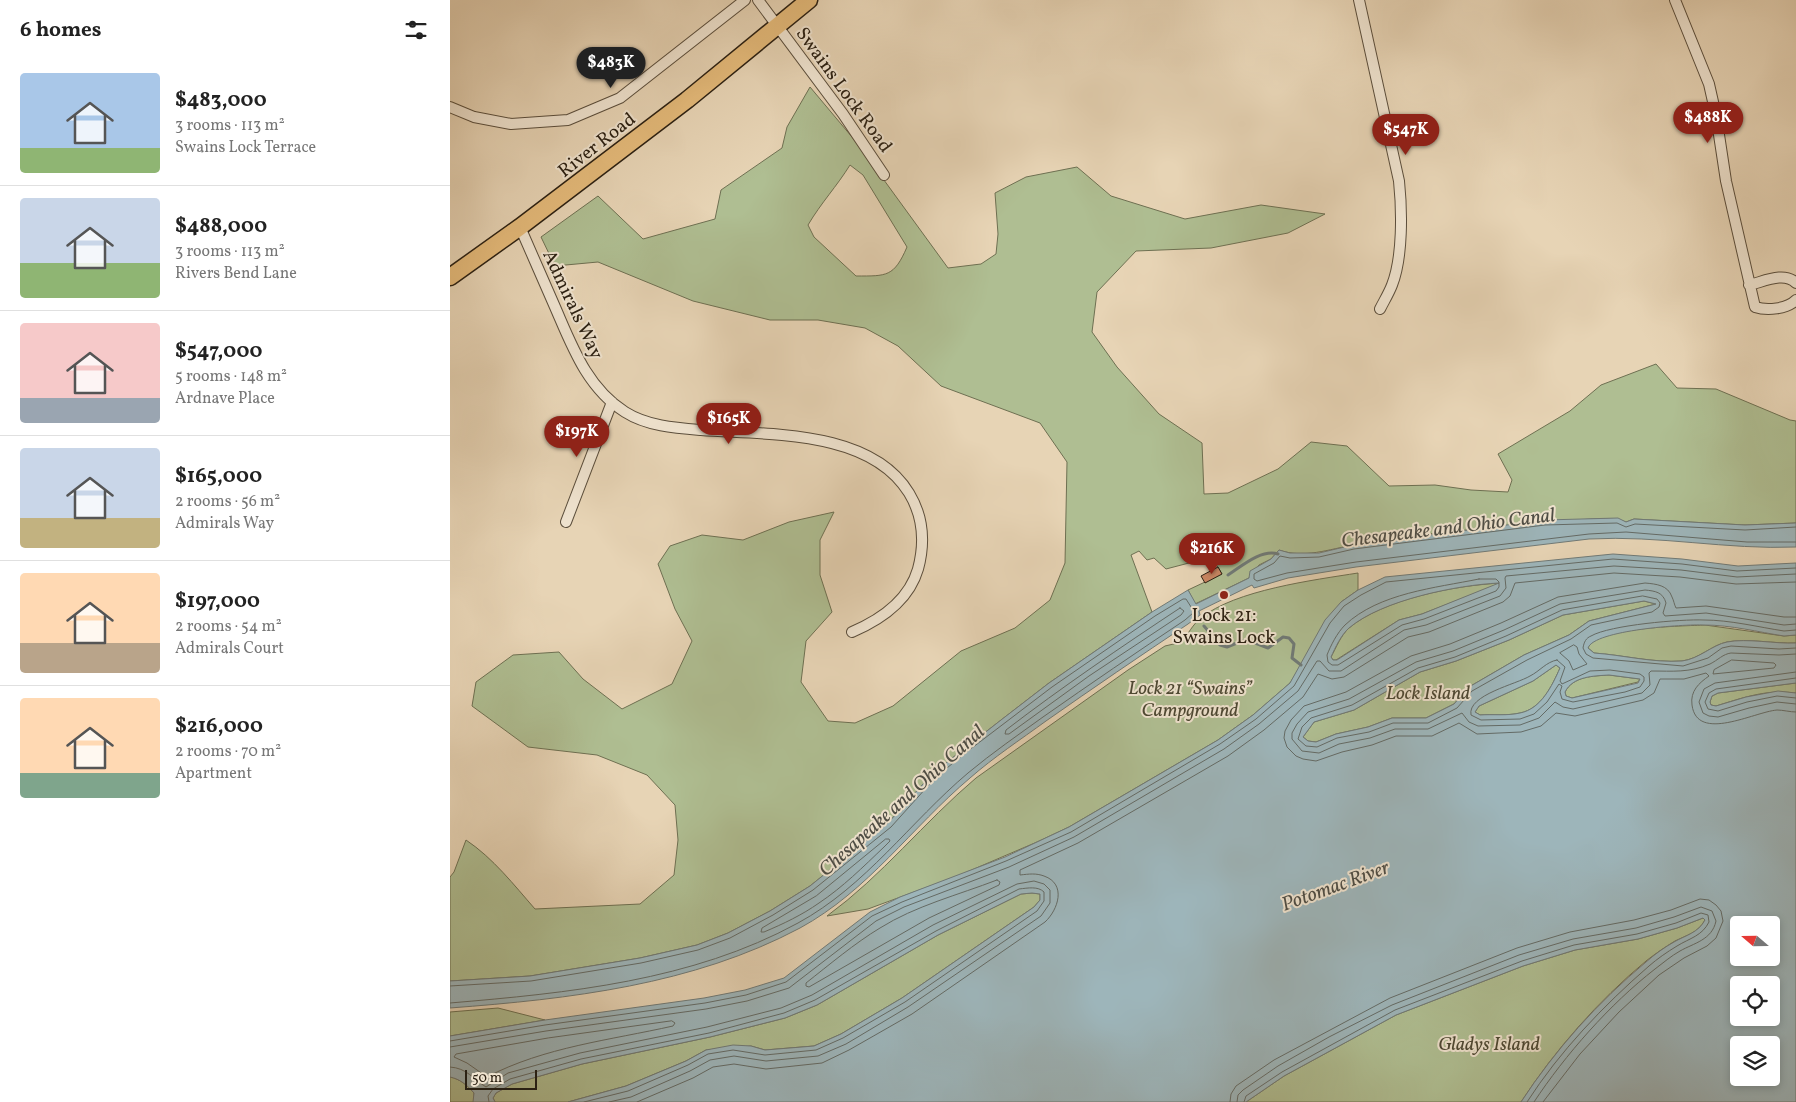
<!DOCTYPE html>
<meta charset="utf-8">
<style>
:root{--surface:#fff;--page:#f6f6f6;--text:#222;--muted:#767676;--line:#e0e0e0;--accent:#8f2418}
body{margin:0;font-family:Vollkorn,serif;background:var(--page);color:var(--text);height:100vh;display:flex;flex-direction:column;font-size:19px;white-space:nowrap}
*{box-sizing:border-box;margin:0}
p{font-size:16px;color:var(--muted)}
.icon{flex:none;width:28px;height:28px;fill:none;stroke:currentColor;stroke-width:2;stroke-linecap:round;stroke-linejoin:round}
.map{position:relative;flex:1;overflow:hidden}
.details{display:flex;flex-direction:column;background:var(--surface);width:450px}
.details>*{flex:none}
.needle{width:32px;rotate:290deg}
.controls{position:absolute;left:1280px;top:916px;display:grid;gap:10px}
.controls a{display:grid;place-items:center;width:50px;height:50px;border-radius:5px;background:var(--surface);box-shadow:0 2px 8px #0003;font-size:25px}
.scale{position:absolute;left:15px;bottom:12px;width:72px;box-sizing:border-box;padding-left:5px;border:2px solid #2c2113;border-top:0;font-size:14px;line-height:18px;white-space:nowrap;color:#2c2113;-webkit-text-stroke:4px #efe3cf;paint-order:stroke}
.price{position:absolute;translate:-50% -42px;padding:0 11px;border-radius:18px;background:var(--accent);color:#fff;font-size:16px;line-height:32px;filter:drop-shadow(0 1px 2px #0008)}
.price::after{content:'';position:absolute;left:50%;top:30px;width:15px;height:11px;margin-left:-8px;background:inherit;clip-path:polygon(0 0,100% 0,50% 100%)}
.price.active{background:#222;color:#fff}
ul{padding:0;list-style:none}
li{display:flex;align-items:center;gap:15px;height:125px;padding:0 20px}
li+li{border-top:1px solid var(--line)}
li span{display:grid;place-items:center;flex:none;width:140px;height:100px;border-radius:5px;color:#555}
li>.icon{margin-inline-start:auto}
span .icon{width:60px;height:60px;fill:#fffc;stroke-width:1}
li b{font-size:21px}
h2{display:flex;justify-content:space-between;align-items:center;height:60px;padding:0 20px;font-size:21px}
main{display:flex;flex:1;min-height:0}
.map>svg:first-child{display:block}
.green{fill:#afbe92;stroke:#6e7052;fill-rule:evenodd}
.water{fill:#9db5ba;stroke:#707a77;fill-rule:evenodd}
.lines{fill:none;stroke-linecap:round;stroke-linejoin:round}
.shore{stroke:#646b66;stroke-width:1}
.stream{stroke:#707a77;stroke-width:3}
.building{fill:#ca8663;stroke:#2c2113}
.street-casing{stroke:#5b4e3c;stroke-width:12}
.primary-casing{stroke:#2c2113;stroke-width:19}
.street{stroke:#efe3cf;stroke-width:10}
.primary{stroke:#e4ba7a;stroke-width:16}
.poi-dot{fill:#8f2418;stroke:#efe3cf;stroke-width:2}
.labels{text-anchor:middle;stroke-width:4;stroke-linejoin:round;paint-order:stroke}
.street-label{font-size:19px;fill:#2c2113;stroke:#efe3cf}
.poi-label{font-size:19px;fill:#2c2113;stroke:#efe3cf}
.park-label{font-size:19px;font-style:italic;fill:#4d4833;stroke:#efe3cf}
.water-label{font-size:20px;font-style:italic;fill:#4e4d45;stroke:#efe3cf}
</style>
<main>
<section class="details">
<h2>6 homes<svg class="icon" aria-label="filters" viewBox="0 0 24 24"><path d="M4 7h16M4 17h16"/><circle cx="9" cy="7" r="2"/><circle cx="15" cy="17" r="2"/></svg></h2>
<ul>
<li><span style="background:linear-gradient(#a9c7e8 75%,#8fb573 0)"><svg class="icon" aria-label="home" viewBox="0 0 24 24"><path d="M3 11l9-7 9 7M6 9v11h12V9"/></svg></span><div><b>$483,000</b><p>3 rooms · 113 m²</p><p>Swains Lock Terrace</p></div></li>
<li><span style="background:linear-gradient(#c9d6e8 65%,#8fb573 0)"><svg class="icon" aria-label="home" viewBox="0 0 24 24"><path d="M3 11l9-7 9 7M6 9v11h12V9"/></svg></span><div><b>$488,000</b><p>3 rooms · 113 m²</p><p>Rivers Bend Lane</p></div></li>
<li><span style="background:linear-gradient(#f6c9c9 75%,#9aa5b1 0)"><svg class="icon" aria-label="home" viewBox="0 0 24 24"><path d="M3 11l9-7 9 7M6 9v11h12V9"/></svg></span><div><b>$547,000</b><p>5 rooms · 148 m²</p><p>Ardnave Place</p></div></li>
<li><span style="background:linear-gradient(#c9d6e8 70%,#c2b280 0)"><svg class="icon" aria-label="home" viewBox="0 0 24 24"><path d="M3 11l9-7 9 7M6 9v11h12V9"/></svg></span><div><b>$165,000</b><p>2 rooms · 56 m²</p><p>Admirals Way</p></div></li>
<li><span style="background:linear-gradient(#ffd9b3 70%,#b9a48a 0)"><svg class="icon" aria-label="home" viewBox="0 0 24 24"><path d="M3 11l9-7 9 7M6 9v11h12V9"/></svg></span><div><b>$197,000</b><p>2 rooms · 54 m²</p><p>Admirals Court</p></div></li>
<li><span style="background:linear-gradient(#ffd9b3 75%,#7fa58c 0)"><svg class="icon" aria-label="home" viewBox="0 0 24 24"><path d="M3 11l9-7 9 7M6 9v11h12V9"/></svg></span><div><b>$216,000</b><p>2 rooms · 70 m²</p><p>Apartment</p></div></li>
</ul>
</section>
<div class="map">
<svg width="1346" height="1102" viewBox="0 0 1346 1102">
<rect width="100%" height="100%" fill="#e7d4b5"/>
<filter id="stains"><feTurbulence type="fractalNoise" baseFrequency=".004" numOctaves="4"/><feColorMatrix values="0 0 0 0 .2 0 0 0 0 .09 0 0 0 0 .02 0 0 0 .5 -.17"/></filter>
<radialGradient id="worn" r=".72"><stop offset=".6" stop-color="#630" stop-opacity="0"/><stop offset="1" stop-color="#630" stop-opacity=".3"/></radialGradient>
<path class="green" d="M360,87L407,143L498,268L531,264L546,254L548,234L545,193L576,177L627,167L661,196L735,219L811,205L875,214L838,233L761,248L686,251L647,292L642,332L667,367L709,414L752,443L754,494L778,493L828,469L861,442L897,446L939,486L985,485L1021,490L1058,492L1062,480L1048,454L1120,411L1151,385L1206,364L1227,388L1266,389L1340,420L1346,421V523L1295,525L1184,519L1176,522C1161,515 1119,521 1101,523C1035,528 969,533 904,545C879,549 854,559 829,550L821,559L809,565L799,578L745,604L738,590L772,574L768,567L758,558L716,569L704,558L697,560L689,551L681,555L702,612L599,683L511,751L482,774L438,823L360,886L320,911L278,933L247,945L190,958L80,976L0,981V877L4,872L16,840C43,858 64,885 85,909L190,904L224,875L228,840L225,805L197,775L147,755L78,747L22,706L26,682L63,655L109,652L133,679L172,709L222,684L242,641L225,609L208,564L220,546L252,535L293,540L339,522L384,512L370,540V575L382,612L356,641L351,682L378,721L405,723L443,706L511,651L565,628L600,600L615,563L617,462L590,423L491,386L448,346L415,328L368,320H320L243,301L148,262L105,266L91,237L148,196L193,239L265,219L271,190L332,148L337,127ZM400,165L413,175L457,247C444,277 437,276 406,276L364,237L358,225C371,203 387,186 400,165Z
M908,573V590L891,602L840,683L803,715L768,740L619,827L587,842L510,875L418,909L377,916C432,876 474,822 526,778L678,670L715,646L732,642C738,634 743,624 751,618C785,590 864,580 908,573Z
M1052,583L972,614L949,620L886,660H883L881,657C886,648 891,635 899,628C933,599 1007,585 1052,583Z
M1194,601L1206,604L1139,621L1119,635L1074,655L1019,687L1004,704L976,718H942L918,727L886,734L866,742L858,741L853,737L864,722L904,710L970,672L1006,661L1059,640L1113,615Z
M1255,625L1334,636L1346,635V643C1325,644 1297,638 1277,642C1262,645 1249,659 1232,661C1203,663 1173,655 1144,653L1138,648C1145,627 1234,626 1255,625Z
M1106,665L1110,668C1102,686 1091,709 1070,713C1057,716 1043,714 1030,715L1025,712L1029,706L1083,681Z
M1159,675L1190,679L1188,682L1122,698L1116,696L1115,692C1123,676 1144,676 1159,675Z
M1346,683V693H1344C1317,689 1292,698 1266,706L1261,705L1260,702L1262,696L1268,693Z
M582,893L590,894V900L584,907L452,998L391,1034L364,1046L315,1050L301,1046L256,1050L236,1061L176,1086L118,1102H45L43,1098L46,1093L62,1084L132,1064L260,1037L335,1018L367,1005L488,935L571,894Z
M1253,918L1255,920C1248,933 1237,935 1225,941C1215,947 1205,954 1196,961C1148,1001 1105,1050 1071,1102H796L834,1076L946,1015L1073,966L1125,950L1188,939L1227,928Z
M48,1008L95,1020L0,1036V1012Z
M0,1077C10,1079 17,1085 24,1093V1102H0Z"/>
<path class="water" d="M1168,518L1176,522L1184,519L1295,525L1346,523V547C1277,550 1209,535 1139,539L906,567L838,578L804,588L802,585L749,611L750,615L738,624C690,656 643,688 596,721C570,740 544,757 520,778C462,827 418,891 350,928C243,985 119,999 0,1008V981L80,976L190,958L247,945L278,933L320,911L360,886L438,823L482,774L551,720L599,683L702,612L738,590L746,604L799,578L800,571L821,559L829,550L840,553H869L903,545L1095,520Z
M1163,554L1232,559L1288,566L1346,563V635L1334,636C1308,632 1281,625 1254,625C1235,624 1144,630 1138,648L1144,653C1173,655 1203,663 1232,661C1249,659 1262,645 1277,642C1297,638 1325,644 1346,643V683L1268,693L1262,696L1260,702L1261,705L1266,706L1296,697L1328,691L1346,693V1102H1071C1105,1050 1148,1002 1196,962C1205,954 1215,947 1224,942C1236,935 1248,933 1255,920L1253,918L1227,928L1188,939L1125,950L1073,966L946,1015L834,1076L796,1102H118L176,1086L236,1061L256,1050L283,1045L301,1046L315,1050L364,1046L391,1034L452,998L584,907L590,900V894L582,893L571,894L488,935L367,1005L335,1018L260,1037L132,1064L62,1084L46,1093L43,1098L45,1102H23L24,1093C17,1085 10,1079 0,1077V1036L95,1020L254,998L295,990L334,978L420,912L450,897L555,857L619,827L768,740L803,715L840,683L875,620L891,602L908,590L935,577ZM1049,583L972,614L949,620L887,660H883L881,657C885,648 891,635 899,628C932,600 1007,585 1049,583ZM1194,601L1206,604L1139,621L1119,635L1074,655L1019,687L1004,704L976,718H942L918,727L886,734L866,742L858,741L853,737L864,722L904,710L970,672L1006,661L1059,640L1113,615ZM1106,665L1110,668C1102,686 1091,709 1070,713C1057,716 1043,714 1030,715L1025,712L1029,706L1083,681ZM1159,675L1190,679L1188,683L1122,698L1116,696L1115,692C1123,676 1144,676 1159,675ZM1289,925H1321V958H1289ZM1289,985H1321V1018H1289ZM1289,1045H1321V1078H1289Z"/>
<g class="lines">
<path class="shore" d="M1346,527L1295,530L1185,524L1176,527L1167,523L1095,525L904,549L869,557L840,558L830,556L824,563L804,574V579L807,581L837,573L906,562L1139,534L1176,532L1297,542H1346
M1029,579H1046L1049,582V587L1046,591L974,619L952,625L888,665H882L878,662L877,655C881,645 887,633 895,625C929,593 985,588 1029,579Z
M1193,596L1207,599L1210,603L1209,607L1202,612L1141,625L1121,639L1077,660L1022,691L1007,708L978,723H943L919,732L887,738L867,747L856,746L848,739L852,727L861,718L902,705L968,668L1005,657L1056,636L1112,610Z
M730,608L734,611L731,615L639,676L559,734H555L556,730C612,687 671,647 730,608Z
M1346,617H1334L1256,606L1226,608C1224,604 1224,601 1222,597C1218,585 1206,584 1195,583L1108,597L1051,623L1000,644L961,656L896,692L854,706L841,720L835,731L834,738L837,747L846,756L853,759L866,761L892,752L922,745L946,736H982L1009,723L1027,734L1071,732L1091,726L1106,713L1125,716L1193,700L1204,693L1210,679H1234L1256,673L1259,676C1249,683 1240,691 1242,705C1247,743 1304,712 1327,710C1333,710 1340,712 1346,712
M1346,624L1334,625L1256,613L1215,616L1213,613L1216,603C1213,592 1205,591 1195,590L1110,604L1054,630L1003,651L966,662L899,699L858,712L847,724L842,733V739L852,751L869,753L889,744L920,738L945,729H978L1012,713L1019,722L1028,726L1070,725L1089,718L1105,702L1113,707L1123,709L1192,693L1200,685L1199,673L1201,671C1223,671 1239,673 1260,664C1268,660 1273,654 1281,653L1329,655L1346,654
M1346,630L1334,631C1308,627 1280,620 1254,620C1231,619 1160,625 1141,636C1136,638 1134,642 1133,648L1136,654L1143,658L1233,666L1258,658L1272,648L1281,646L1329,649L1346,648
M1124,645L1127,647L1129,654L1137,664L1123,670L1119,661L1110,653Z
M1107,660L1115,667L1110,681L1112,684L1140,671L1160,670L1190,674L1194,677V681L1190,687L1175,692L1123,702L1112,699L1110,692L1112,686L1109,684L1097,702L1084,714L1070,719L1031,720L1021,715C1017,695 1067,684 1080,676C1090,671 1096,662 1107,660Z
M1282,660L1324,663L1326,665L1324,668L1263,674L1264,670Z
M1346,672L1265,683L1254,689L1249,702L1253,713L1259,716L1268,717L1299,708L1327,702L1346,704
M1346,678L1266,689L1259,693L1255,702L1258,709L1268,711L1297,702L1327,696L1346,698
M436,839H439L440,841L434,847C413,867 393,887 369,903C352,915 333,924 314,932H311L312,928L366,896Z
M547,880L550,882L549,885L479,918L359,987L356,986V983C379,965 405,943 430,928C465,906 508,895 547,880Z
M0,986L81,981L191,963L248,950L280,938L323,915L363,890L441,827L486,777L514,754L602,687L705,616L733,599H736L743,610V613L735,620C687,652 640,684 593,717C568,735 542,753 518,773C460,822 416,886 348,923C242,981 118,993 0,1003
M222,1021L225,1023L223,1026C161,1040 94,1047 37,1077L17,1063L4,1057L6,1054L98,1038Z
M0,1041L95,1025L255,1003L296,995L336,982L422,916L452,902L556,861L621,832L770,744L806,719L844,686L880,623L894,606L911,595L936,582L1163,559L1232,564L1287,571L1346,568
M0,1047L96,1031L256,1009L297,1001L339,988L426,921L454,907L559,867L624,837L774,749L809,724L848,691L867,661H870L879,671H891L954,630L976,625L1050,596L1056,588L1055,578L1056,576L1164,566L1231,570L1287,577L1346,574
M0,1067C17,1068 23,1079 36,1087L58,1073L130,1053L257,1027L331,1008L362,995L483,925L567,884L584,881L594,884L600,890V903L591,916L458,1007L396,1044L368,1056L316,1061L284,1056L260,1060L240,1071L181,1097L159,1102
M39,1102L38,1096L43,1089L60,1079L131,1059L259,1033L334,1013L365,1000L486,931L569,889C578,888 588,886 594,892V901L587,911L455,1002L393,1038L366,1050L315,1055L283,1050L258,1054L238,1065L178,1091L134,1102
M187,1102L243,1078L263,1067L284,1064L316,1069L372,1063L399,1050L462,1014L595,922C608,910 617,884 594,876C586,873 579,874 570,875V870L628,843L778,756L814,730L853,697L868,674L882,679L894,677L958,637L979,632L1053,602L1060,596L1065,583L1164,573L1230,577L1286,584L1346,582
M780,1102L781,1094L786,1086L824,1060L940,998L1067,948L1120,932L1184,920L1221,910L1250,899L1259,900L1266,905L1271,911L1273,921L1266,938L1257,946L1234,958L1209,975L1169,1012L1130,1054L1093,1102
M787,1102L788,1095L793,1090L828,1066L879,1037L942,1005L1069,955L1123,939L1186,928L1224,917L1251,907L1262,911L1266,921C1262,940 1244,943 1230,951C1221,956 1213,963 1205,969C1160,1004 1115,1055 1084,1102
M794,1102L796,1096L832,1072L945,1010L1072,961L1124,945L1187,934L1226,923L1251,913L1258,915L1259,922C1252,936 1240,938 1227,946C1217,952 1207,959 1199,966C1153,1006 1110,1051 1077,1102"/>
<path class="stream" d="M778,575C792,566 811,549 828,554
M754,626L770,645L777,647L792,641H800L818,648L833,637L839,638L844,644L842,658L851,665"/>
</g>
<path class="building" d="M768,567L772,574L755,583L751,576Z"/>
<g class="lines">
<g class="street-casing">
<path id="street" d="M308,0L393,114L434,175
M909,0L949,181C952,210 953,257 942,285C939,293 934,301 930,309
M1225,0L1259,84L1266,115L1276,181L1305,307C1317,311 1337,309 1346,300
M0,107L24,117L61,124L118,120L170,98L295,0
M70,227C82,254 93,280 105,307C122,346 137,388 175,412C197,426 225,428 251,430C317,435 420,429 459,493C473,516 475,543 468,569C459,600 430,620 402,632
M1299,285C1313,282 1334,271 1346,283
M116,522L162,402"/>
</g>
<g class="primary-casing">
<path id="primary" d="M0,277L70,227L237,100L359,0"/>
</g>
<use href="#street" class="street"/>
<use href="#primary" class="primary"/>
</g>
<circle class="poi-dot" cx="774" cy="595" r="5"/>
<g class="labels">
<g class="street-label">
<text transform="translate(395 89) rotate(54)" y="7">Swains Lock Road</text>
<text transform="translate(146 144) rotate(-38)" y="7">River Road</text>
<text transform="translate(124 304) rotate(65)" y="7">Admirals Way</text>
</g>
<g class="poi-label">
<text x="774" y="621">Lock 21:<tspan x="774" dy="22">Swains Lock</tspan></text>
</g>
<g class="park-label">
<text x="740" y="694">Lock 21 “Swains”<tspan x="740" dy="22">Campground</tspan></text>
<text x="978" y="699">Lock Island</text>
<text x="1039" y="1050">Gladys Island</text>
</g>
<g class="water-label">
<text transform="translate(998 527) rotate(-7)" y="7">Chesapeake and Ohio Canal</text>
<text transform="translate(451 800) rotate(-42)" y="7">Chesapeake and Ohio Canal</text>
<text transform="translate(885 885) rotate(-20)" y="7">Potomac River</text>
</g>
</g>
<rect width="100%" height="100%" filter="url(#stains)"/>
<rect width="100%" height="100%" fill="url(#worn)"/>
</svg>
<div class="controls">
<a><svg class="needle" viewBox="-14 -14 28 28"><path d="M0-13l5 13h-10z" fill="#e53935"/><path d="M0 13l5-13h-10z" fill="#767676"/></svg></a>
<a><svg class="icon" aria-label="locate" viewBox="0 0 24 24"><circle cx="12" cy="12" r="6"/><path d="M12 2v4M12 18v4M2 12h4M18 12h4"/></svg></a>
<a><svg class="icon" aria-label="layers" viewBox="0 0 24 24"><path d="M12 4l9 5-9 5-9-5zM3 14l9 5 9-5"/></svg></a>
</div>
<div class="scale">50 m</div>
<b class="price active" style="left:161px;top:89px">$483K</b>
<b class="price" style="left:1258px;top:144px">$488K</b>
<b class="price" style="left:956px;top:156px">$547K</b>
<b class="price" style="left:279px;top:445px">$165K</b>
<b class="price" style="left:127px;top:458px">$197K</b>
<b class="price" style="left:762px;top:575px">$216K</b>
</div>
</main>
